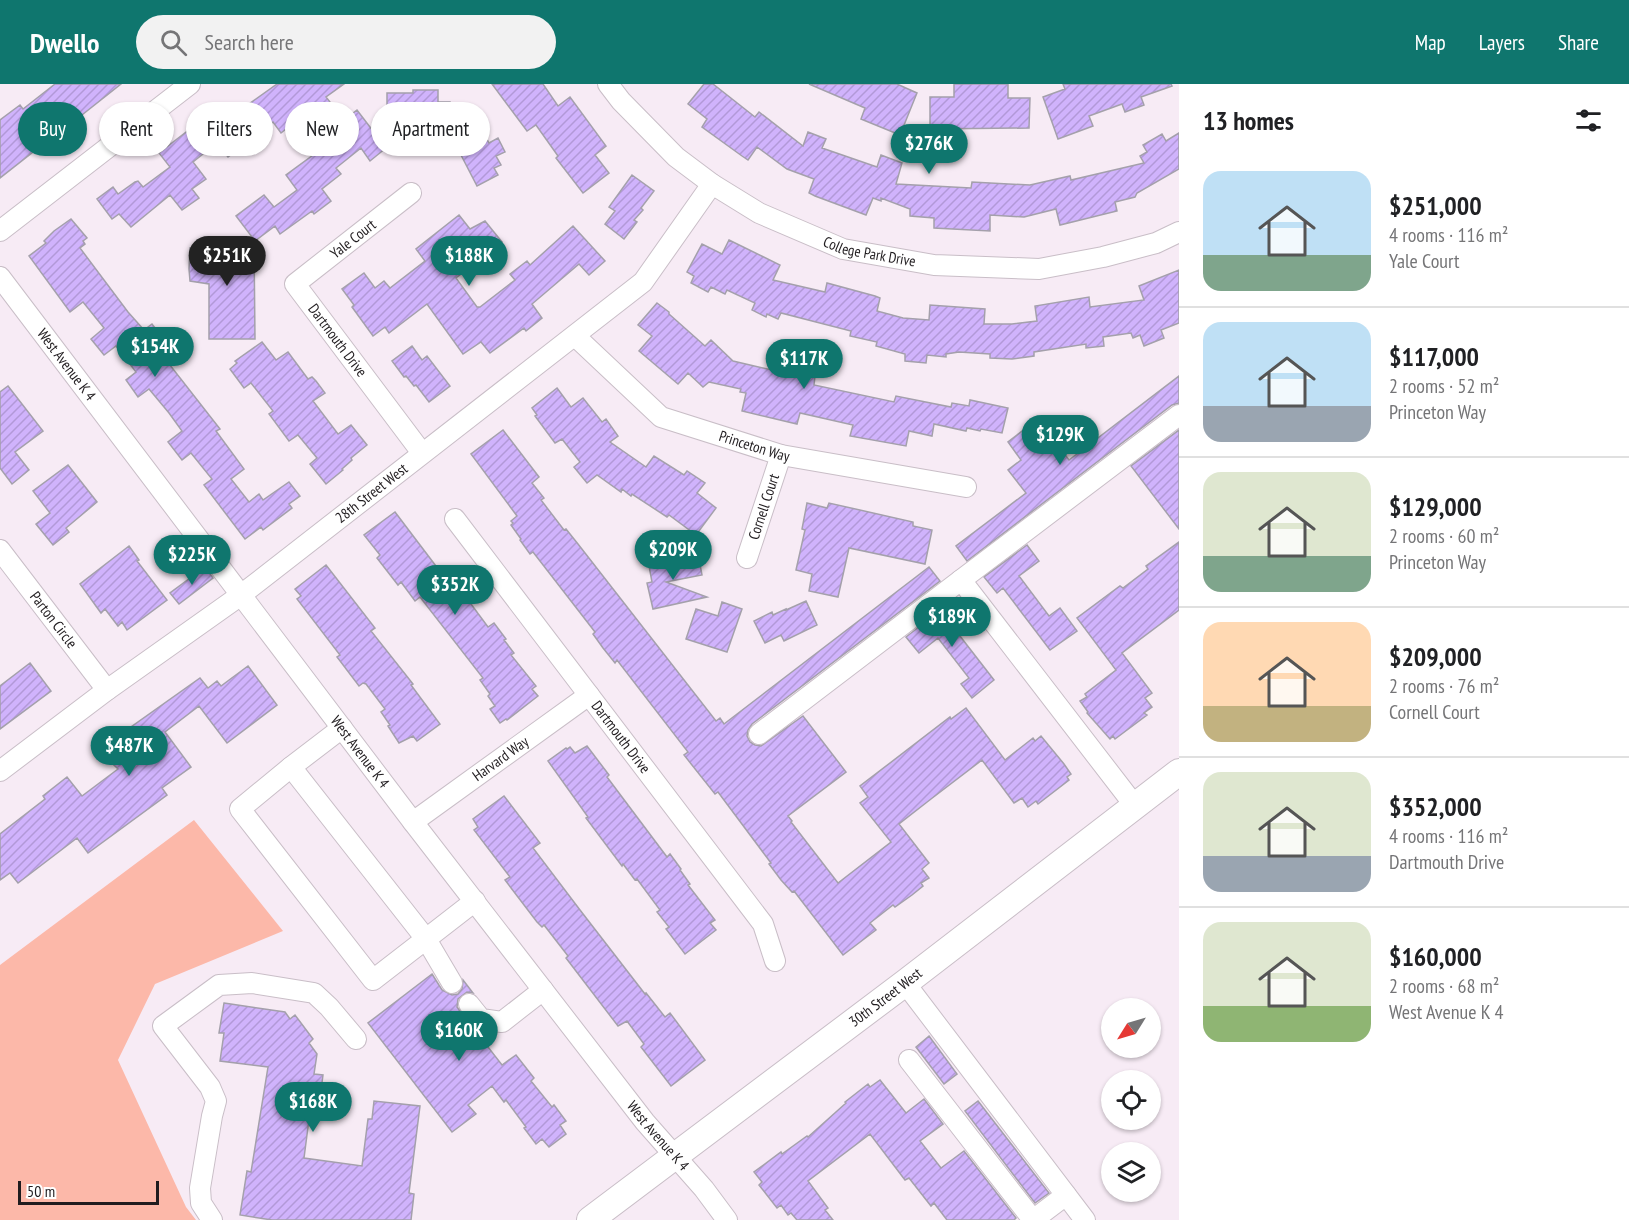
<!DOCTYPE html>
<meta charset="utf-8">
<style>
:root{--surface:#fff;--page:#f2f2f2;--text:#202124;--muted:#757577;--line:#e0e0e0;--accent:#0f766e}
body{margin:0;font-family:"PT Sans Narrow",sans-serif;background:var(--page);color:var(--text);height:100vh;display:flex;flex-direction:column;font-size:22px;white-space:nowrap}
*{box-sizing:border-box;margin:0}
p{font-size:20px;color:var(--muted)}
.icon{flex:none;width:33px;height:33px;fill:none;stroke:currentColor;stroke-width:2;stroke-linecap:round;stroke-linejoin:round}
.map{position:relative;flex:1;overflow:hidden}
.side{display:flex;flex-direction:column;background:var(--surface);width:450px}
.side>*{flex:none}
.top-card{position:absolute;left:18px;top:18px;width:570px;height:54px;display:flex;gap:12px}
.needle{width:39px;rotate:233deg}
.buttons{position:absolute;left:1101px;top:914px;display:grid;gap:12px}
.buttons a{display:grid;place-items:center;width:60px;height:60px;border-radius:50%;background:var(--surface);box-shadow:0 2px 4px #0004;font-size:30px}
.scale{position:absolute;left:18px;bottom:15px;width:141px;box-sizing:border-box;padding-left:6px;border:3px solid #201c1f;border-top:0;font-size:16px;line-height:21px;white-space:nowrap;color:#201c1f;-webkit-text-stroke:4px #fff;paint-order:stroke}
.price{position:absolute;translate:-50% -51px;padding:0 14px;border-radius:21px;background:var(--accent);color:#fff;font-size:20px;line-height:39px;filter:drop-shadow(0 2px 3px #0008)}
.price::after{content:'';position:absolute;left:50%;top:36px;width:18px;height:14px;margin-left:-9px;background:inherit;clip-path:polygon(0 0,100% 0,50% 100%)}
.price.active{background:#222;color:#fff}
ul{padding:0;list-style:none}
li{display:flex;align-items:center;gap:18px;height:150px;padding:0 24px}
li+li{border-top:2px solid var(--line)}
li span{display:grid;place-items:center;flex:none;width:168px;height:120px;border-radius:18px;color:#555}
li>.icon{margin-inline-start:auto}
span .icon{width:72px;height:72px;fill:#fffc;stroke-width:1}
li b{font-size:26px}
h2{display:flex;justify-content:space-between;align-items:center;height:72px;padding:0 24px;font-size:26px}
.chip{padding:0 21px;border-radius:27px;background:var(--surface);box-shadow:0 2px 4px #0004;font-size:21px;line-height:54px}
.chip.active{background:var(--accent);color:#fff}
header{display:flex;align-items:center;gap:36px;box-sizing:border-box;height:84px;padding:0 30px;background:var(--accent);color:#fff}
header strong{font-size:28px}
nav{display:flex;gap:33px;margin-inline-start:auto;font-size:21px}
.search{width:420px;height:54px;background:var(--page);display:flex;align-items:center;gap:15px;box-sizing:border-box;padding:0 21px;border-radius:33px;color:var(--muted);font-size:22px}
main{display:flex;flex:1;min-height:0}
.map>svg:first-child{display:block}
.grass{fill:#fcb8a9}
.building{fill:url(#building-hatch);stroke:#a4a0ab;stroke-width:1.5}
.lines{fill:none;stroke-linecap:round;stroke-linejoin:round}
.minor-casing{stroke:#c9bec7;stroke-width:22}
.major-casing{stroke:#c9bec7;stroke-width:28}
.minor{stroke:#fff;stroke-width:20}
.major{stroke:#fff;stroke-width:26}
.labels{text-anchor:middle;stroke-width:5;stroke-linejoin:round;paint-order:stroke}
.street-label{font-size:15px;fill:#201c1f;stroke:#fff}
</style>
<header>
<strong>Dwello</strong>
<div class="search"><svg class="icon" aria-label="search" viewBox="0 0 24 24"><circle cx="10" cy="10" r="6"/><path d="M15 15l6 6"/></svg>Search here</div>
<nav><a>Map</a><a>Layers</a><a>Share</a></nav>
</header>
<main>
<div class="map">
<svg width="1179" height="1136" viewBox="0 0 1179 1136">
<defs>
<pattern id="building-hatch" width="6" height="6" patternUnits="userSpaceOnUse" patternTransform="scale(1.5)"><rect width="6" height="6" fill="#d0b3fc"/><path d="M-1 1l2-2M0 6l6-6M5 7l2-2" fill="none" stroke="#b299d8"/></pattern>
</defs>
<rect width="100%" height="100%" fill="#f7ebf5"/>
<path class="grass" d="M194,736L283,847L155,900L118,976L186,1123L196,1136H0V881Z"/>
<path class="building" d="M55,0H121L63,46L61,43H59L31,65L33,68L0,94V36L20,21L23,25Z
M277,0H344L326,13L344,36L357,26L386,64L370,77L361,64L336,84L341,90L322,105L331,117L314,130L312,127L280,150L275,142L255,157L236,132L264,111L274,123L297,106L286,91L328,60L305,30L281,49L273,38L228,73L217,59L193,78L206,95L192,105L199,114L182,126L170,111L131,143L119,130L112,135L97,115L113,103L118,110L135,98L138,97L143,103L170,83L159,69L216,25L225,37Z
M492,0H543L558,22L570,13L606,62L595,71L609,89L583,109L556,74L558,72L536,41L527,47Z
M704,0H713L755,33L759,28L803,62L808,48L826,55L822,64L877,83L881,71L902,79L896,100L971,104L972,98L1030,101L1070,92L1071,96L1144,79L1140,72L1147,68L1143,61L1162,50L1166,57L1179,49V85L1137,109L1135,113L1115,118L1117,127L1060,141L1056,125L1024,133L990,131V147L934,144V134L910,132V125L881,114V117L873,114L866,131L815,112L809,109L814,95L787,85L757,63L748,76L742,72L702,43L707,35L688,20Z
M809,0H897L917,9L900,51L861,35L865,24Z
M954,0H1008V14H1030L1029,44L930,45V13H954Z
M1063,0H1171L1172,2L1141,13L1144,21L1125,28L1122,20L1089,32L1093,42L1058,55L1043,13L1065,5Z
M413,6H438V18H450V46H416L415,49H387V9H413Z
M479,40L489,59L498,54L505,68L496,72L501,81L494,84L498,91L477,102L461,71L464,69L455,52Z
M632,91L654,107L641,124L643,126L634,136L637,138L624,155L605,140L615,127L609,123Z
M459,131L470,145L485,137L502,158L456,194L477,223H480L515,196L510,190L527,177L530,181L573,142L605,177L589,191L579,180L532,220L542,234L526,247L524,244L490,269L481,258L463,270L427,220L389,249L385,243L373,252L352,223L354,221L342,205L364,189L375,204L384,197L390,204L425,177L416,165Z
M71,135L87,154L83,157L85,160L80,164L128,228L144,246L152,240L163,254L155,260V262L220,345L216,347L244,385L231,395L249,418L259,410L263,416L289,398L300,412L289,420L292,424L263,446L261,443L245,455L204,401L212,395L191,369L182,376L168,358L182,347L169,329L149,305L138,313L126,296L136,288L116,262L104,271L91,255L104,244L83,218L70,228L29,172L46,159L44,157L54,147Z
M729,156L780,181L773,196L825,208L827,199L875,212L880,214L877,227L903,234L929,236L930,221L985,225L984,240H1012L1037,237L1035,222L1089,213L1090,223L1144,216L1139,202L1179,186V239L1161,246L1164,254L1144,262L1140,251L1133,254L1131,249L1103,253L1104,262L1086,264V260L1034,268V272L1012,275L990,274V270L959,268L946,270V273L927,271L926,279L905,277V270L876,262L877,258L850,252L851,247L781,229L778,235L767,230L766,233L752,226L755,219L727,206L725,210L711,203L708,208L691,199L694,192L687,188L702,160L722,170Z
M210,157H254L255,255H209V200L190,197L189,185L190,164H199V161L210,162Z
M657,219L669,228V230L705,262L711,256L733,277L798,292L799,289L815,292L814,301L894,318L896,312L951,323L952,319L969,322L970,316L1008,324L1002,349L981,345L980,347L967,344L966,347L934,340L932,352L909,347L906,362L850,352L853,341L800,329L797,340L742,327L746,309L740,308L741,305L709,298L703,303L688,289L678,300L639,267L652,252L638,241Z
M262,258L276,276L288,268L308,295L312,293L316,297L325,309L313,317L338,350L351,341L367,361L351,374L352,376L342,385L343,386L326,400L310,380L317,374L298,351L289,357L269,330L273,327L251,299L244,304L230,285L237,279L235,277Z
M412,262L422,276L427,272L450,302L429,318L416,301L414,302L406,292L404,293L392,277Z
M1179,292V319L1172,321L967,477L956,462L1026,409L1008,386L1021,376L1008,358L1035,337L1042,346L1045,344L1069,376Z
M8,302L43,347L15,368L29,386L12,400L0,384V308Z
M557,304L571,323L583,314L602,338L606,335L618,352L610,358L646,383L654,372L684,391L687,387L705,399L697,409L716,424L696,451L669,431L667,433L632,410L631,412L622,405L621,408L597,391L587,399L574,383L580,378L562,355L555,359L535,332L537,331L532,324Z
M503,346L539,393L532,399L544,414L541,416L564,446L566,445L578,460L716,637L720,634L724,640L929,483L940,497L752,640L748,646L747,652L750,658L755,661L761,662L803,632L846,688L788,732L792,737L791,738L838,799L891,758L860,719L868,713L860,702L950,633L951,635L966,624L1005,676L1033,654L1035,657L1041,652L1064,680L1071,690L1067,693L1069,696L1038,720L1036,717L1028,723L1022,714L1014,719L982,676L931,715L899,740L929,779L922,785L929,794L921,799L923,802L912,811L895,823L893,821L870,839L876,846L843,871L794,807L792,808L781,796L769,780L771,779L718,708L715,710L684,671L688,668L617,576L615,579L603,564L593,550L595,548L533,468L530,470L520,456L521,455L511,441L513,439L511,437L517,432L471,370Z
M1179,346V445L1131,382Z
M68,381L97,418L66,444L69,448L53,461L36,440L50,429L33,407Z
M807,419L827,424L829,419L913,438V442L932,446L925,480L849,464L838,513L809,507L812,490L796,486L805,446L802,445Z
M395,428L442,490L446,486L448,489L452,486L474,515L470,518L471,520L488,543L494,539L506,555L504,556L514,569L511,571L536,602L532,605L538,612L507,636L506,635L500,639L490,625L495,622L488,612L490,610L480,596L483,594L420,513L415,517L401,498L398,501L377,474L380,471L364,451Z
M1179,458V526L1122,569L1152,609L1145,614L1152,623L1144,629L1147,631L1115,655L1113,652L1110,655L1087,629L1088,628L1080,617L1087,613L1085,610L1116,586L1077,534L1120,502L1123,504L1148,485L1146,482Z
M1027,461L1039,477L1019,492L1049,532L1060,524L1077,547L1050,566L1003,504L997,509L984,493Z
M129,462L139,476L137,477L167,516L127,546L122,538L118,542L105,525L101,529L80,500Z
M698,470L702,491L666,498L707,513L653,525L647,499L652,498L649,482Z
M326,481L375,544L371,547L413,600L411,601L440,640L417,657L413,652L399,659L388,642L390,641L381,628L385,625L366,600L363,599L359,602L337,573L340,571L297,515L301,512L295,505Z
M205,483L213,494L179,520L170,509Z
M806,517L817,541L784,557L781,551L765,559L754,537L772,528L773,531L786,525V526Z
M722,518L742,525L727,568L686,555L696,525L718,532Z
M947,521L960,537L953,543L994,596L972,614L961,600L969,594L938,554L919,569L906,553Z
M30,579L51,607L0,645V602Z
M248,582L277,621L227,659L199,622L165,648L191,683L162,704L167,711L88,769L77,754L18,799L10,789L0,796V750L45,715L43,712L67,693L82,712L118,685L114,681L143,659L131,643L200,594L208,604L217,597L221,602Z
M587,662L609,691L607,693L667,773L670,770L681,785L680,786L690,800L688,801L715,836L710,839L716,846L685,870L666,845L669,843L657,828L660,826L637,795L635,796L623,780L622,782L586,734L588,733L548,677L566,664L567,665L570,663L575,669Z
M504,712L540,759L533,764L580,826L645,910L646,909L665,933L670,929L705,976L671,1002L641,963L644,960L627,937L618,942L566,874L568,872L544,841L542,843L537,838L505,796L510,793L474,746L478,743L473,735Z
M432,890L442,906L452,911L458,910L462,905L463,896L473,909L467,908L458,915L457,923L460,927L502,981L516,971L534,994L531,997L552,1023L554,1021L566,1037L560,1041L566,1050L549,1063L542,1055L536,1060L524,1044L526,1043L506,1016L504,1018L492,1002L468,1021L476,1030L452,1048L368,939Z
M224,919L285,928L290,935L295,931L313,955L309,959L317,970L314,990L323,991L319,1021L311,1020L304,1074L362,1082L368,1035H372L374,1017L420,1022L409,1109L414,1110L411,1136H272L240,1131L247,1087L251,1088L268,983L220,977L224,949H219Z
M929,952L957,990L944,1000L916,963Z
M880,996L906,1029L924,1015L943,1040L920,1057L941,1084L964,1067L1016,1134L1014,1136H947L934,1119L931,1122L909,1094L905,1096L870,1050L808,1097L828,1124L825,1126L833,1136H797L791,1129L788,1131L781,1121L777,1124L759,1101L762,1098L754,1088L781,1068L782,1070L807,1052L808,1053L846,1019L845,1018L868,1000L870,1003Z
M978,1017L1049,1109L1035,1119L965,1027Z"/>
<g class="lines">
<g class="minor-casing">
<g id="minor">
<path id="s1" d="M608,0L621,17L676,73L712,100L759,129L843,165L934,181L1039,185L1103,173L1156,159L1179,148"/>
<path id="s2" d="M411,109L295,200L422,369"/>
<path d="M0,147L190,0"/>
<path id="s3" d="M0,193L413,738L645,1038L704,1105L727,1136"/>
<path id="s4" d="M575,252L661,333L781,371L966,403"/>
<path id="s5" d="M455,435L763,840L775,877"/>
<path id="s6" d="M0,466L107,606"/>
<path id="s7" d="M747,474L781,371"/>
<path d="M342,644L291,683L426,855L475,817"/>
<path d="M759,650L961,496"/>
<path d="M291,683L240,725L373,896L426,855L452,899"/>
<path id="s8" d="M0,687L107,606L241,511L643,198L712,100"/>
<path d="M1135,722L961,496L1179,331"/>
<path id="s9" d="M413,738L589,611"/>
<path d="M905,899L1085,1136"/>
<path d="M469,920L481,935L502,938L543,906"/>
<path d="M909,976L1033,1136"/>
<path d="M212,1136L201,1119L200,1104L212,1032L216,1017L210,1003L163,942L219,901L252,899L314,909L329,923L356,955"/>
<path d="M1033,1136L1066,1111"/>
</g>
</g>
<g class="major-casing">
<g id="major">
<path id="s10" d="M590,1136L905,899L1179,688"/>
</g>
</g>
<use href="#minor" class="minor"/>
<use href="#major" class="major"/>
</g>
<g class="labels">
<g class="street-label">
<text transform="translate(353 155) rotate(-38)" y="5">Yale Court</text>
<text dy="5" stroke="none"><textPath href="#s1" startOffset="318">College Park Drive</textPath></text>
<text dy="5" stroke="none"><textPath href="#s2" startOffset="218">Dartmouth Drive</textPath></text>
<text dy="5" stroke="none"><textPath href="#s3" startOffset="110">West Avenue K 4</textPath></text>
<text dy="5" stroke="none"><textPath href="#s4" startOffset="216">Princeton Way</textPath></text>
<text dy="5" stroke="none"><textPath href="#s8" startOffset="464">28th Street West</textPath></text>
<text dy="5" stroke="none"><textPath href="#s7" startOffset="54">Cornell Court</textPath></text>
<text dy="5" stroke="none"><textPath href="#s6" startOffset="88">Parton Circle</textPath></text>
<text dy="5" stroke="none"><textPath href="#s5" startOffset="274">Dartmouth Drive</textPath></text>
<text dy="5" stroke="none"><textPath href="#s3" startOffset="596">West Avenue K 4</textPath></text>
<text dy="5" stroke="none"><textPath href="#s9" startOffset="108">Harvard Way</textPath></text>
<text dy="5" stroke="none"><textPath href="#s10" startOffset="370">30th Street West</textPath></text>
<text dy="5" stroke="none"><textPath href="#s3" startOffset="1082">West Avenue K 4</textPath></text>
</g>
</g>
</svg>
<div class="buttons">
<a><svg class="needle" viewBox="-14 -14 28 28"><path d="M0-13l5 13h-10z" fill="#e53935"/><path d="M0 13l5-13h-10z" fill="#757577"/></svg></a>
<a><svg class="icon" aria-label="locate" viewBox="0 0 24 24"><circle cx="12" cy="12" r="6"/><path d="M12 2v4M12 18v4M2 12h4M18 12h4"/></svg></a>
<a><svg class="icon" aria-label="layers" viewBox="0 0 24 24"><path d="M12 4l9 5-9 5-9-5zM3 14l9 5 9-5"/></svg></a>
</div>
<div class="scale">50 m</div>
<b class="price" style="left:929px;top:91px">$276K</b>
<b class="price active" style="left:227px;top:203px">$251K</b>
<b class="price" style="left:469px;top:203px">$188K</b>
<b class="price" style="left:155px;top:294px">$154K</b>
<b class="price" style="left:804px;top:306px">$117K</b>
<b class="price" style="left:1060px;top:382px">$129K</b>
<b class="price" style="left:673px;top:497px">$209K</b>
<b class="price" style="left:192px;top:502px">$225K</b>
<b class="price" style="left:455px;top:532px">$352K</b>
<b class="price" style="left:952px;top:564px">$189K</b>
<b class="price" style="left:129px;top:693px">$487K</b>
<b class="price" style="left:459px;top:978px">$160K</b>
<b class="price" style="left:313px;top:1049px">$168K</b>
<div class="top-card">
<a class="chip active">Buy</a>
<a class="chip">Rent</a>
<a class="chip">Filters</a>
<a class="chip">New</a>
<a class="chip">Apartment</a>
</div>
</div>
<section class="side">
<h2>13 homes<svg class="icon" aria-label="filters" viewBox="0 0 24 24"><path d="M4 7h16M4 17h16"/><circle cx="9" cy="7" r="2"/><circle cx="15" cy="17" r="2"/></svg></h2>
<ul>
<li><span style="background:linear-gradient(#bfe0f5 70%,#7fa58c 0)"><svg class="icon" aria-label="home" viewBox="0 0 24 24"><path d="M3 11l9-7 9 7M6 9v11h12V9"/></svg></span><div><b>$251,000</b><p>4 rooms · 116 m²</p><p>Yale Court</p></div></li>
<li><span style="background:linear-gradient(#bfe0f5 70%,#9aa5b1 0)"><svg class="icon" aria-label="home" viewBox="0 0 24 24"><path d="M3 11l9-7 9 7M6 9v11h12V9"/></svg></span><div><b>$117,000</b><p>2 rooms · 52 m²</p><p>Princeton Way</p></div></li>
<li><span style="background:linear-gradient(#dfe7d0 70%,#7fa58c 0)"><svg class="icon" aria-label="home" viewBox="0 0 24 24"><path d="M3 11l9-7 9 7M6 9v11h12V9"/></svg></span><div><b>$129,000</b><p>2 rooms · 60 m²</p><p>Princeton Way</p></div></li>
<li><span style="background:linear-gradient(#ffd9b3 70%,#c2b280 0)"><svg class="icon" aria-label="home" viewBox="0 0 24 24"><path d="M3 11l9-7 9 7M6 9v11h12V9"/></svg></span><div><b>$209,000</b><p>2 rooms · 76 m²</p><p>Cornell Court</p></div></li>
<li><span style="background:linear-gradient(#dfe7d0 70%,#9aa5b1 0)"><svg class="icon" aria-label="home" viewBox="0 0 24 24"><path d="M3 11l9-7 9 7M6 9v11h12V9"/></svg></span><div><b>$352,000</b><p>4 rooms · 116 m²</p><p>Dartmouth Drive</p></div></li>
<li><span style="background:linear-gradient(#dfe7d0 70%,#8fb573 0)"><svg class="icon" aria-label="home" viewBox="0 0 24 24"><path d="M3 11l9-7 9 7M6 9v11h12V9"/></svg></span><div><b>$160,000</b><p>2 rooms · 68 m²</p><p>West Avenue K 4</p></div></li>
</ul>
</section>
</main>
